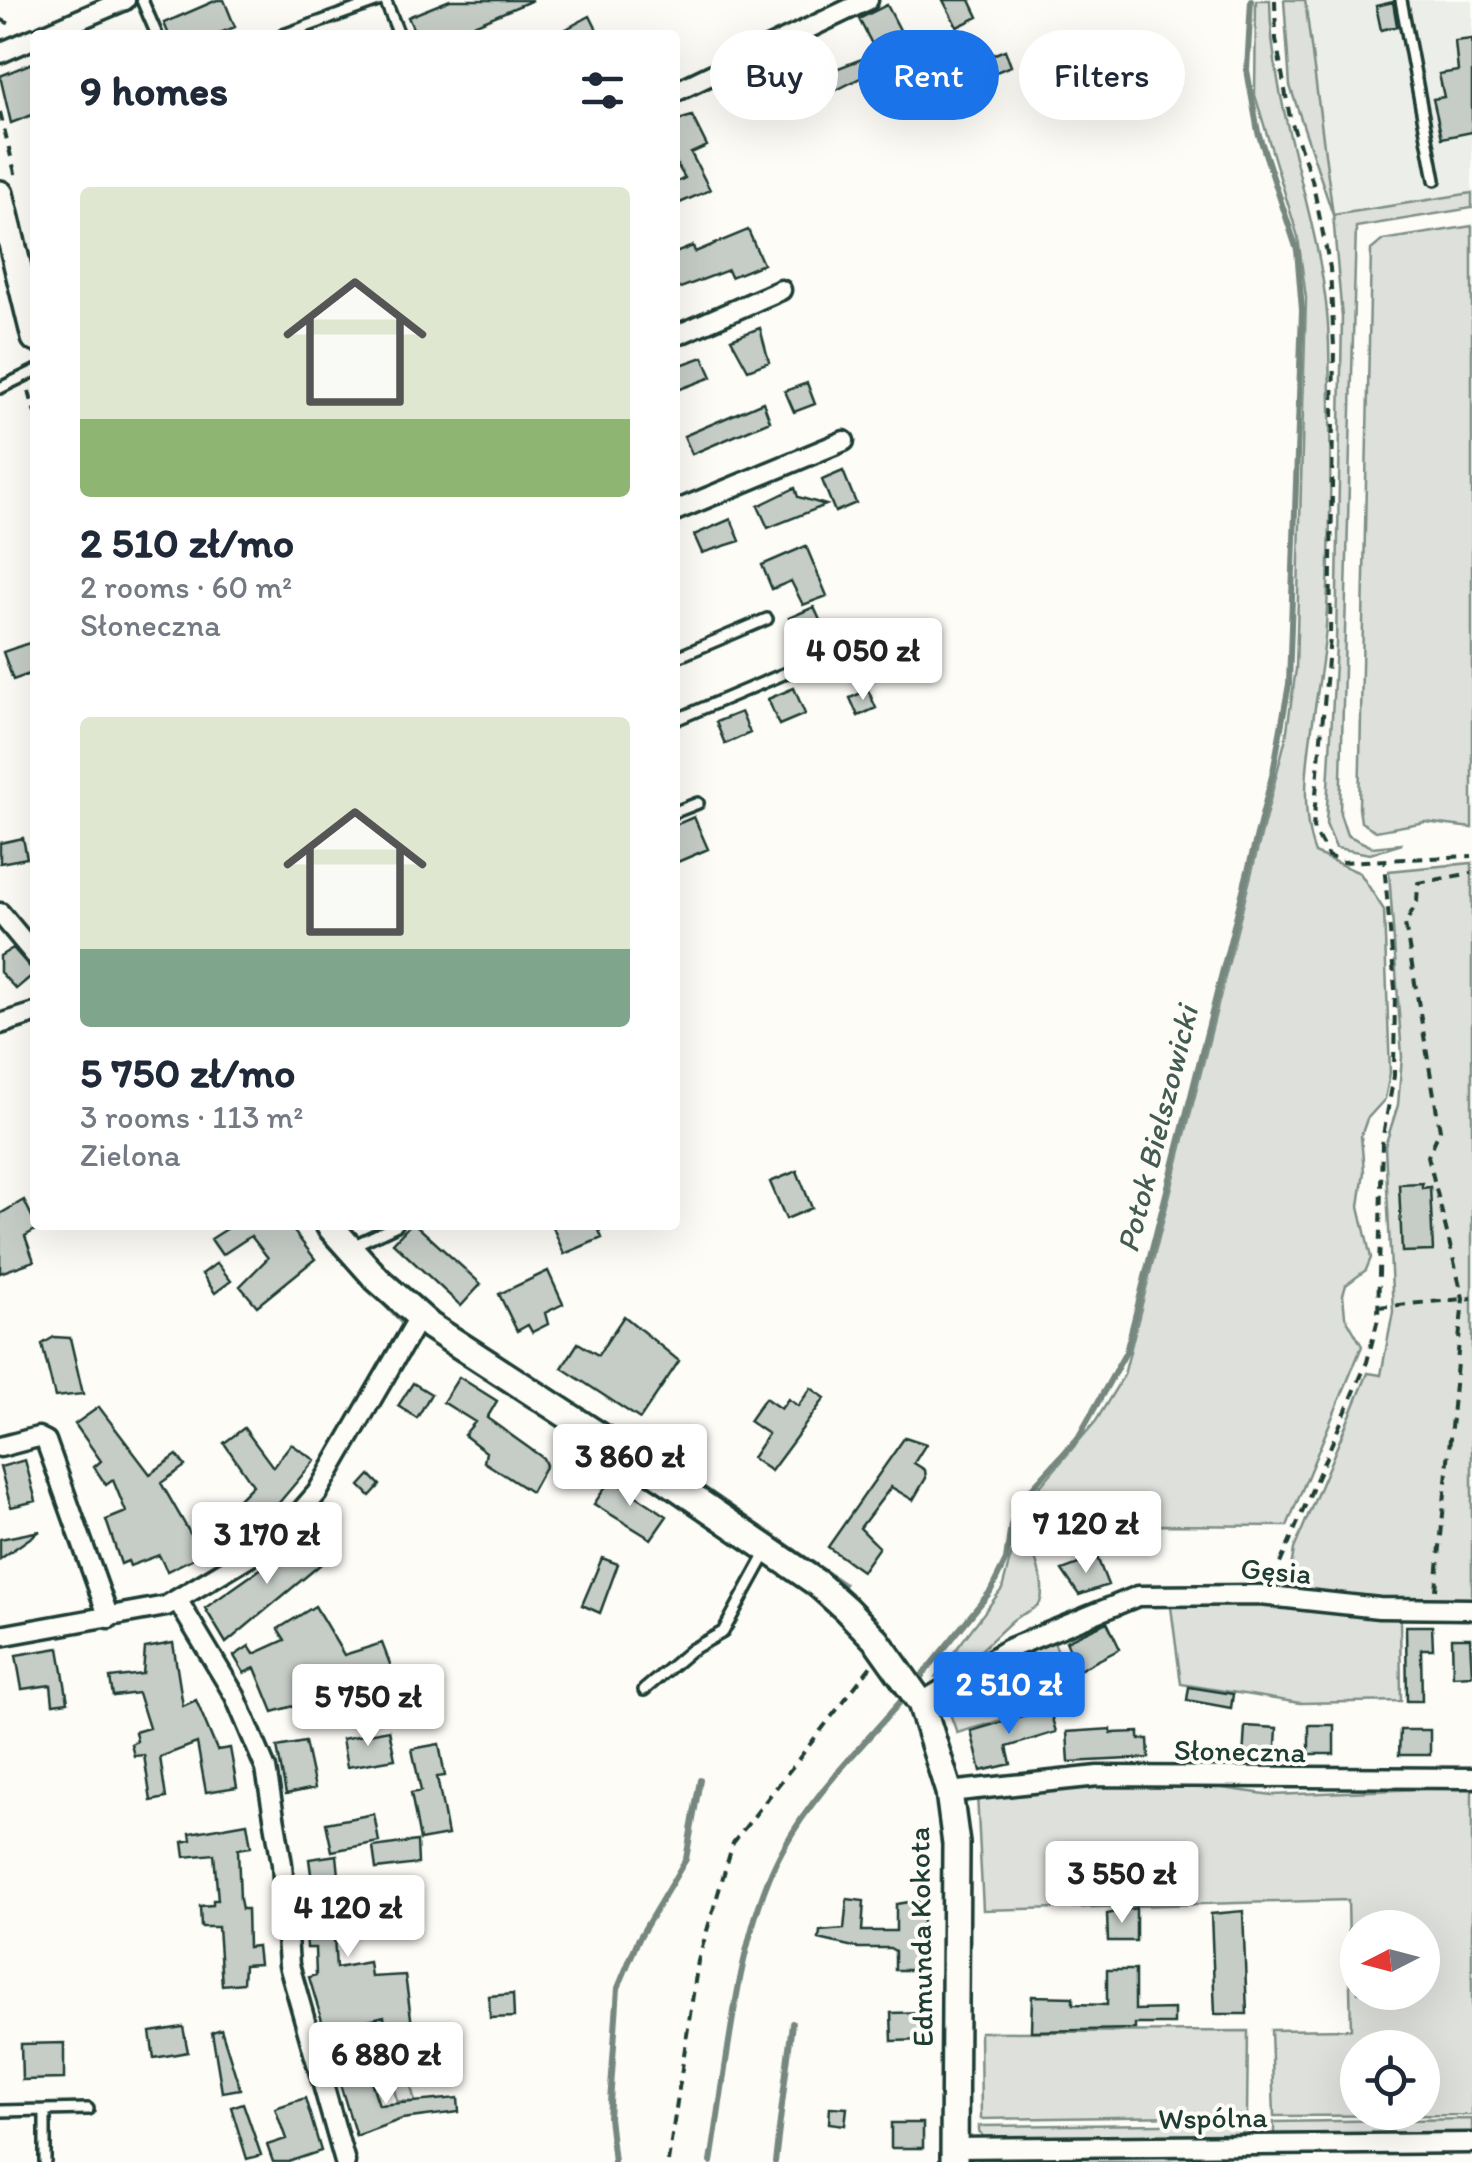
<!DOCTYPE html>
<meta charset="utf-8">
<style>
:root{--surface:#fff;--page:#f6f6f7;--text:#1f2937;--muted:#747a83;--accent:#1a73e8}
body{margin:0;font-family:Itim,sans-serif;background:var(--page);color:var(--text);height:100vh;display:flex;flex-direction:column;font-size:38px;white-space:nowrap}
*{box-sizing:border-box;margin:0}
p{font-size:32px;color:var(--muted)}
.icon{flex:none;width:55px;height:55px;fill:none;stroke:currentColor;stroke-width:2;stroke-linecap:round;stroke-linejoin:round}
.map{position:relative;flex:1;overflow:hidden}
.sheet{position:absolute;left:30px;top:30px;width:650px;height:1200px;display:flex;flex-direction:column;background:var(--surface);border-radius:10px;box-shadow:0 10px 40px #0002}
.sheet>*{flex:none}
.hud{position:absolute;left:710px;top:30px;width:610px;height:90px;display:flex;gap:20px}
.needle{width:65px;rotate:264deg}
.tools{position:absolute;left:1340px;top:1910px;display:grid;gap:20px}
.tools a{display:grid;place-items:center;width:100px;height:100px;border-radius:50%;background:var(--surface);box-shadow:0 10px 40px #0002;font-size:50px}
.price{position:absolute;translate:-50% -85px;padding:0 22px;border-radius:10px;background:#fff;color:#222;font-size:32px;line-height:65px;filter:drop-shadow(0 2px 5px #0008)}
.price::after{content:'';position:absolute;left:50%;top:60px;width:30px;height:22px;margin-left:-15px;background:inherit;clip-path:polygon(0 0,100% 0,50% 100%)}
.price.current{background:var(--accent);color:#fff}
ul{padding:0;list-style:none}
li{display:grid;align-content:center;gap:20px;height:530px;padding:0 50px}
li span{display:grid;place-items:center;height:310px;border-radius:10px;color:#555}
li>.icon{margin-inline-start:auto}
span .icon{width:180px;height:180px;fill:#fffc;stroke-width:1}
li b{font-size:42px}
h2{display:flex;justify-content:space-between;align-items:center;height:120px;padding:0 50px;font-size:42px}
.pill{padding:0 35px;border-radius:45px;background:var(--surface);box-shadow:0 10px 40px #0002;font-size:35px;line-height:90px}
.pill.current{background:var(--accent);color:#fff}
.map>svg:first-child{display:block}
.built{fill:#eceee9}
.green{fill:#dde0db;stroke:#7e8e88;stroke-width:2.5;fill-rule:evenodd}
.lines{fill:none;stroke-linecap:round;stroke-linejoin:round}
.stream{stroke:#75877f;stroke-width:6}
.building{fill:#c6cdc7;stroke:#1f3d34;stroke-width:2.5}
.lane-casing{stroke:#1f3d34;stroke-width:16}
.street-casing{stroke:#1f3d34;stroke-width:25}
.secondary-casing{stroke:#1f3d34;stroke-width:32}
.path{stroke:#1f3d34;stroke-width:4;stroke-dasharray:10 8;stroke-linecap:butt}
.lane{stroke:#fdfcf7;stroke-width:9}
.street{stroke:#fdfcf7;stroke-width:18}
.secondary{stroke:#fdfcf7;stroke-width:25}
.labels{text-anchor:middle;stroke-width:8;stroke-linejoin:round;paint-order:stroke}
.street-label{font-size:30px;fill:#1f3d34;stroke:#fdfcf7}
.water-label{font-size:32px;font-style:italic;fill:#435c53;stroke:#fdfcf7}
</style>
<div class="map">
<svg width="1472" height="2162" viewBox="0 0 1472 2162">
<rect width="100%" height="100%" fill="#fdfcf7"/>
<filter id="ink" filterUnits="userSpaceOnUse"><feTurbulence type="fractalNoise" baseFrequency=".01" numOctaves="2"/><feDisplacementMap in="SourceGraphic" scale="20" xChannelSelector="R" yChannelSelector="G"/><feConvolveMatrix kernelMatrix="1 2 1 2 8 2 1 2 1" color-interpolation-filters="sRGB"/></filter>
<g filter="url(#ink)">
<path class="built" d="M1305,0H1472V193L1333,215Z"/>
<path class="green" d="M1256,0H1270C1271,119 1326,225 1329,344C1331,437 1332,533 1326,626C1322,693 1291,791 1315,853L1360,873L1384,910L1390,1073L1385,1099L1367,1119L1361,1136L1364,1172L1359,1206L1371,1258L1366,1270L1346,1285L1343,1295L1345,1316L1362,1346L1287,1526L1161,1525L1099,1536L1089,1508L1034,1529C1026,1554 1049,1577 1040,1603C1032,1612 1022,1613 1013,1620C990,1640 968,1669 936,1676L1002,1589L1025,1504L1096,1421L1124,1375L1286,737L1296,669L1306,298L1298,237L1255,95Z
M1284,0H1305L1333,215L1472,193V208L1356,227L1340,814L1347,835L1372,847L1402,844L1370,854L1336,848L1326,824L1336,645L1342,318L1333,215L1290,86Z
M1472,226V828L1425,822L1376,831L1361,822L1359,808L1371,250L1383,240Z
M1472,863V1600C1438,1599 1306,1607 1289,1581L1294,1549L1368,1373L1381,1375L1393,1312L1385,1146L1398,1105L1402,1057L1389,871Z
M322,1233L399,1314L401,1323L318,1236Z
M690,1477L845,1584L844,1586L687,1480Z
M1170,1599C1249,1601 1322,1612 1400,1614L1401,1701L1300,1703L1181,1684Z
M1052,1638L1079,1697L957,1733L944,1697Z
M1099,1781L1201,1785L1272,1795L1472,1787V2115L1274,2116L1271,2030L1351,2029L1348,1900L983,1910L977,1794ZM1358,1928H1422V1992H1358ZM1358,2048H1422V2112H1358Z
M1248,2031L1247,2115L981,2119L980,2032Z
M397,2068L407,2071L415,2102L397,2101L390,2073Z
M1472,2119V2132L1274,2135V2122Z
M1248,2123V2134L984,2138L979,2131V2126Z
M1201,2155V2162H978L984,2156Z"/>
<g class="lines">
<path class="stream" d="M916,1683L990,1592L1006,1560L1011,1525L1021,1500L1078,1438L1126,1352L1273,772L1289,684L1302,310L1297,250L1258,132L1247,70L1251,0
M614,2162L609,2117L618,1988L638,1940L686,1859L700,1780
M711,2162C727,2067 737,1932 783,1849C814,1792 866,1742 908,1693
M775,2162L792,2023"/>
</g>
<path class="building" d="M217,0H224L235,27L215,35H169L164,23Z
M450,0H533L450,35H416L408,17Z
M943,0H970L978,17L957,27Z
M1393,2L1397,26L1381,30L1376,6Z
M887,5L900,30L872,44L859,19Z
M590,16L597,30L588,35H555Z
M1472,39V132L1442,138L1433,99L1444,97L1439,74L1458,71L1455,41Z
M810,48L823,74L885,50L911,107L895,113L874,71L815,101L809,99L800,78L772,92L761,68Z
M1005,50L1011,66L969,83L962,67Z
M32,63L35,114L11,123L0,76Z
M692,116L707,146L691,153L710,190L675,205V183L685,178L675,161V121Z
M748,230L763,264L731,277L728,270L675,290V253L693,246L695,252Z
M760,328L769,362L748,370L731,339Z
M703,357L712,377L675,391V367Z
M807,383L815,404L794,412L785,391Z
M763,402L770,421L692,454L684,436Z
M843,471L856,503L835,512L822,480Z
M795,488L798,497L826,505L768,528L758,506Z
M731,519L740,541L702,553L694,535Z
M806,546L827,596L803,605L791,581L772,589L762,565Z
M814,607L832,647L806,658L789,618Z
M35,641V672L13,680L3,652Z
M794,688L805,714L779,725L768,699Z
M868,690L876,708L858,716L850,698Z
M741,712L750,733L725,744L716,722Z
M694,817L708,849L675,863V825Z
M23,838L27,858L0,863V843Z
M13,948L35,973L16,989L0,972V956Z
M797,1171L812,1208L786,1219L770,1182Z
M1422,1183V1188L1430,1187L1433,1251L1402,1252L1399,1184Z
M24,1200L35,1223V1230L25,1236L34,1261L0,1273V1214Z
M233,1225H289L315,1259L257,1306L240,1286L268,1258L251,1236L222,1255L211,1239Z
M410,1225H416L481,1284L461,1306L393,1243Z
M552,1225H597L602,1238L564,1254Z
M217,1263L231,1281L215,1293L202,1274Z
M548,1271L563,1304L545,1313L548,1324L532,1332L528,1325L517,1331L499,1294Z
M624,1316L679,1361L640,1419L562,1368L578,1343L598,1355Z
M54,1337L70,1338L83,1394L55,1397L42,1344Z
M459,1377L497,1401L487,1418L543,1458L546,1465L531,1492L484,1462L486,1452L464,1435L475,1422L443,1402Z
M413,1383L431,1394L417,1418L398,1406Z
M811,1388L825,1398L771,1471L752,1458L768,1434L749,1421L765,1398L781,1409L788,1399L798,1406Z
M99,1407L150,1474L177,1455L185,1466L161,1483L202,1554L167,1571L159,1555L130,1566L128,1561L121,1564L106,1520L126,1512L113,1480L106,1485L94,1467L101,1461L75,1424Z
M244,1428L273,1467L291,1444L315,1460L262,1523L239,1499L253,1485L224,1443Z
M905,1437L926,1444L914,1463L925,1470L926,1478L913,1500L891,1487L860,1528L879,1547L862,1571L828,1547Z
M25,1460L36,1501L11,1507L0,1467Z
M370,1475L380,1485L370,1496L360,1486Z
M611,1479L667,1516L651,1539L594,1504Z
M40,1531L0,1559V1539Z
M313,1532L333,1554L226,1643L205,1608Z
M1097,1557L1108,1585L1079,1595L1062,1570Z
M602,1558L618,1564L600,1613L582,1605Z
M315,1606L344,1655L382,1643L395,1677L355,1689L351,1679L313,1695L315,1700L273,1712L255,1668L244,1673L234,1656L249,1646L254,1654L285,1640L278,1629Z
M1107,1622L1120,1649L1079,1670L1066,1641Z
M1406,1626H1432L1433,1649H1421L1422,1701H1407Z
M1452,1638H1470L1472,1675L1453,1676Z
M173,1643L183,1706L196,1700L217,1750L230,1748L237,1787L206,1792L197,1743L160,1757L166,1798L151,1801L144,1755L134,1756L131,1744L137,1741L135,1732L149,1728L138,1693L113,1696L110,1678L143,1674L145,1648Z
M59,1648L68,1702L53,1704L51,1685L22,1689L16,1655Z
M1189,1687L1233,1694L1231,1708L1187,1700Z
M1049,1708L1056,1732L1007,1747L1011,1764L981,1771L971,1731Z
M1309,1725H1334V1754H1309Z
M1245,1726L1277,1728L1275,1762L1243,1760Z
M1111,1729V1733L1139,1732V1739H1148L1149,1758L1069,1762L1067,1732Z
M389,1730L395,1759L347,1767L342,1739Z
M1400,1730H1430V1755H1399Z
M305,1742L315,1788L286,1794L277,1747Z
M439,1744L445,1776L437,1777L448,1835L420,1840L411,1793L421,1791L412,1749Z
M374,1814L379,1842L332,1851L326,1823Z
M247,1823L251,1847L238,1849L240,1899L242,1909H247L248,1947L257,1946L259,1964L244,1965L243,1983L222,1985L218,1927H201L200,1906L213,1905V1900H218L214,1854L185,1857L183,1842L191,1840L190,1833Z
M417,1841L418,1864L376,1869L373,1847Z
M337,1855L341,1895L375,1893L377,1910L376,1929L334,1936L336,1968L369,1962L371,1977L405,1975L413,2032L386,2035L384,2016L352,2024L355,2033L328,2041L309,1977L316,1975L315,1948H307L304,1897L314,1896L309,1859Z
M847,1899L864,1901L862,1931H896V1904L922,1900L925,1970H895V1951L890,1948H858L819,1939L820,1931L844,1929Z
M1136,1908V1941H1108L1107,1914Z
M1243,1911L1247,2014H1215L1211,1914Z
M1107,1970H1135V2010L1174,2009V2024H1135V2029L1031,2031L1032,1996L1073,1997V2004L1107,2005Z
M513,1994L514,2017L490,2018L489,1996Z
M926,2012V2040L892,2041L891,2013Z
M183,2027L188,2052L154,2058L150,2032Z
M221,2029L240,2089L222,2092L212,2032Z
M64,2043V2079L22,2080L21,2044Z
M369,2075L379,2105L458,2098L459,2112L402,2119L356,2136L340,2084Z
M305,2098L321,2151L288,2162H273L267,2145L286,2139L275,2108Z
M243,2103L261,2155L247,2159L231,2107Z
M830,2107L847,2108L845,2125L829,2123Z
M891,2123H923V2148H891Z"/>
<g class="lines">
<g class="lane-casing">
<path id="lane" d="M142,0L157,35
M385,0L399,35
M1401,0L1435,180
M283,35L381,0
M0,388L35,371
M675,658L767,619
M675,720L793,670
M675,812L698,803
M350,1247L397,1225
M644,1690L691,1650L723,1632L767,1552
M45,2110L88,2109
M0,2111L45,2110V2162"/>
</g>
<g class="street-casing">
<path id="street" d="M43,35L125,0
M0,53L35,38
M675,92L868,0
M675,336L781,290
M675,511L844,441
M0,913L35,955
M0,1024L35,1013
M0,1447L38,1437L46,1441L109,1618
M178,1601L235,1696L266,1769L282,1864L289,1965L345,2162
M0,1636L166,1606L276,1540L317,1493L419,1317
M921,1703L1008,1649L1138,1596L1260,1595L1379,1608L1472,1609
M949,1792L1098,1776L1472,1778
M954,2148L1472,2143"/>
</g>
<g class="secondary-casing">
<path id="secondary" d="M0,194L35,338
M329,1225L377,1279L430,1326L664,1478L817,1583L846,1609L877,1641L921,1703L949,1792L956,1844L954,2162"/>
</g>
<path class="path" d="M1275,0L1276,39L1290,118L1312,180L1330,268L1334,347L1330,637L1313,828L1328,856L1343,862L1472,856
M0,19L16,27
M0,112L17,181
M29,391L35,414
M1378,1307L1472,1298
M1273,1580L1367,1362L1378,1319L1382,1141L1394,1076L1395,989L1384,863
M1436,1590L1463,1298L1428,1156L1440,1130L1405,924L1417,902L1418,883L1472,873
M668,2162L698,1961L733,1843L871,1666"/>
<use href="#lane" class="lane"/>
<use href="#street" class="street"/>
<use href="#secondary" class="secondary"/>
</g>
</g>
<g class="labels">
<g class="street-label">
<text transform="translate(1276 1571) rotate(5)" y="10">Gęsia</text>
<text transform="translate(1240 1751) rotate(1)" y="10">Słoneczna</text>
<text transform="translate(921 1937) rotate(-91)" y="10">Edmunda Kokota</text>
<text transform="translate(1213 2118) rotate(-1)" y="10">Wspólna</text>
</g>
<g class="water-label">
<text transform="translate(1157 1129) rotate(-76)" y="11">Potok Bielszowicki</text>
</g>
</g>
</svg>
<div class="tools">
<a><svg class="needle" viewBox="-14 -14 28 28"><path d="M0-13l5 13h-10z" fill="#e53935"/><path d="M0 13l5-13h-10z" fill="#747a83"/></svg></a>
<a><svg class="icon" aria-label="locate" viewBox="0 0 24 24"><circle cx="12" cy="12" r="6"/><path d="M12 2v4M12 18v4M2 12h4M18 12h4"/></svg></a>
</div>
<b class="price" style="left:863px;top:703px">4 050 zł</b>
<b class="price" style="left:630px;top:1509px">3 860 zł</b>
<b class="price" style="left:1086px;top:1576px">7 120 zł</b>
<b class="price" style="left:267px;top:1587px">3 170 zł</b>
<b class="price current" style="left:1009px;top:1737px">2 510 zł</b>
<b class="price" style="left:368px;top:1749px">5 750 zł</b>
<b class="price" style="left:1122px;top:1926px">3 550 zł</b>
<b class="price" style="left:348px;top:1960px">4 120 zł</b>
<b class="price" style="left:386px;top:2107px">6 880 zł</b>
<div class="hud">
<a class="pill">Buy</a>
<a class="pill current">Rent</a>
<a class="pill">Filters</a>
</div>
<section class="sheet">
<h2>9 homes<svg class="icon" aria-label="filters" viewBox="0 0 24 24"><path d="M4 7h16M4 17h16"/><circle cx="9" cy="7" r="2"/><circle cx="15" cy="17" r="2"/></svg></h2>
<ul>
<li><span style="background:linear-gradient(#dfe7d0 75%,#8fb573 0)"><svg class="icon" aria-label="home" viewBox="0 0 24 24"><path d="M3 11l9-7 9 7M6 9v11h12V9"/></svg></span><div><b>2 510 zł/mo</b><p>2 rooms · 60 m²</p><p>Słoneczna</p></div></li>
<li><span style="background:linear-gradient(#dfe7d0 75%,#7fa58c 0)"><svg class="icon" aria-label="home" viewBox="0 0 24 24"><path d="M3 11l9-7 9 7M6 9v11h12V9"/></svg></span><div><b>5 750 zł/mo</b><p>3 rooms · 113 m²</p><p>Zielona</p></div></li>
</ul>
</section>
</div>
